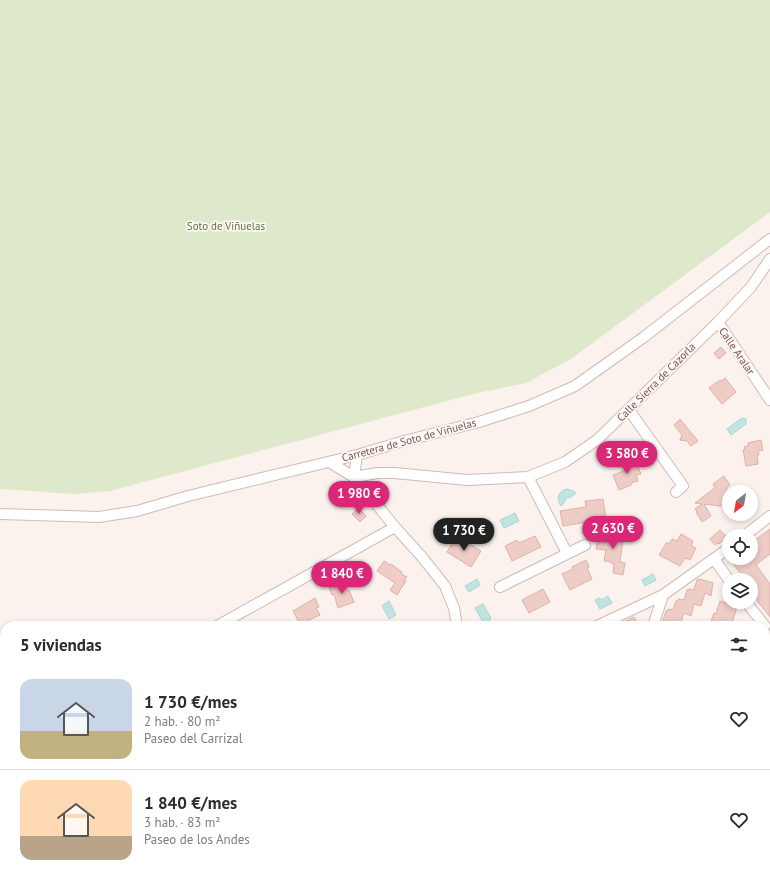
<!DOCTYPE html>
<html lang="es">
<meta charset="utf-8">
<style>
:root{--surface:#fff;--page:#f2f2f3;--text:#2b2b33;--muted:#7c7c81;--line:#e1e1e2;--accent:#db2777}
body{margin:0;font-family:"PT Sans",sans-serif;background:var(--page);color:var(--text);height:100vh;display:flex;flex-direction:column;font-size:15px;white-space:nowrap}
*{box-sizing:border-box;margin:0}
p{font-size:13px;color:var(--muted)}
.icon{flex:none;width:22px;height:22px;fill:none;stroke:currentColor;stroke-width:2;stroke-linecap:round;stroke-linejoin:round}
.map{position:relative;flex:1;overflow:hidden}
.side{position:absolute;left:0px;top:621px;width:770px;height:256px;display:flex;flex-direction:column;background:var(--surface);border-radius:16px 16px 0 0;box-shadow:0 2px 6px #0003}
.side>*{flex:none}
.needle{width:26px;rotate:211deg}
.tools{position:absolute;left:722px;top:485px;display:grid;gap:8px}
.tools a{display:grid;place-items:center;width:36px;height:36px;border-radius:50%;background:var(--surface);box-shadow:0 2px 6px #0003;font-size:20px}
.price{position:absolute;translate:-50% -34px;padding:0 9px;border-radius:14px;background:var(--accent);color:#fff;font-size:13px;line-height:26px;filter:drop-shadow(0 1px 2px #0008)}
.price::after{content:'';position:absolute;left:50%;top:24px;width:12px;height:9px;margin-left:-6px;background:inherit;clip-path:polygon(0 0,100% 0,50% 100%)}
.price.active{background:#222;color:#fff}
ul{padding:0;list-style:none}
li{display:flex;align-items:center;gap:12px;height:100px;padding:0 20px}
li+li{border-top:1px solid var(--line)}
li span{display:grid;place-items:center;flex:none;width:112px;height:80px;border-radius:12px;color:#555}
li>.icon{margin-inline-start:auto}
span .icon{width:48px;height:48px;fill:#fffc;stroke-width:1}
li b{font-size:17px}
h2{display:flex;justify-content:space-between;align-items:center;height:48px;padding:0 20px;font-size:17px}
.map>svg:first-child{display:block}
.green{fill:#dee9cc}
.water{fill:#c2e4e1;stroke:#a9d5d2}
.building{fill:#efcdc7;stroke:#e0b0a8}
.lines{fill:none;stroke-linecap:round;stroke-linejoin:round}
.minor-casing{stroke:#d0bbb5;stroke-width:12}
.minor{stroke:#fff;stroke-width:10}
.labels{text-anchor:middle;stroke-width:3.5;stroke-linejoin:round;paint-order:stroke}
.park-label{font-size:11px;fill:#5e7446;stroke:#fef7f4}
.street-label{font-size:11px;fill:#765551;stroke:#fef7f4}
</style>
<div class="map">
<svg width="770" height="877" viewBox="0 0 770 877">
<rect width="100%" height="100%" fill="#fbf2ed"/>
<path class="green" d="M0,0H770V212L571,359L526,383L473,394L110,491L74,494L0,489Z
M605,872H628V877H606Z"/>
<path class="water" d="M742,418L746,419V424L731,435L727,429Z
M567,489L573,491L576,493L570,498L568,497L566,498V500L561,506C556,499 558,491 567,489Z
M515,513L519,521L504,528L500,520Z
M653,574L656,580L645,586L642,580Z
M477,579L480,585L469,592L465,586Z
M608,596L612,603L600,609L595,600L600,598L602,600Z
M389,601L396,615L389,619L382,606Z
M483,604L491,618L488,623L483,622L475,608Z"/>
<path class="building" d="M721,347L726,353L719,359L714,353Z
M725,378L736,392L722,404L709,388L720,380L721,381Z
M680,419L698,441L691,446L687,441L680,440L682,435L674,425Z
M761,440L763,450L758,451L759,455H757L758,464L746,466L743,450H745L744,447L748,446V443Z
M635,460L641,474L636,475L638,481L631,483V485L619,490L613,475L626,470L623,465Z
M724,476L730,485L726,488L729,492V502L720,506L704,504L711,516L702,522L696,512L697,511L695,509L702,504L695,503L715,488L713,484Z
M603,499L606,519L563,526L560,511L586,507L585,501Z
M358,508L366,516L360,522L352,514Z
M770,529V554L756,565L770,584V617L751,593V580H745L732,562L738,558H751V543Z
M720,530L727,537L719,544L718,543L715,545L710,539Z
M608,531L624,533L620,562L625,563L623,575L613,573L614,564H612V562L604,561L606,550L596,549L598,539L607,540Z
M681,534L693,541L691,546L696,548L690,560L685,558L680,566L659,555L667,542L669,544L672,539L677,541Z
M457,536L481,551L471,567L447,552Z
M535,536L541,547L512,561L505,546L517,540L519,543Z
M586,560L589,567L587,568L592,579L570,590L562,574L573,569L572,567Z
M384,561L390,565L391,564L402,572L401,574L407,577L404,580L406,581L397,595L390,590L395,583L377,571Z
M700,579L713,583L711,596L705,593L701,606L694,604L691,616L684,613L680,626H661L666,611L669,609L673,610L676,601L679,599L684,600L687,590L690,589L694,590L697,580Z
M345,583L347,591L349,590L354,602L338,608L334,594L332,595L329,587L337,584L338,585Z
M543,589L550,602L529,613L522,600Z
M315,598L319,607L316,608L320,615L307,621L310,626H301L293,611Z
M720,601L737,607L731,626H709L714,613L716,614Z
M634,617L639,626H616Z"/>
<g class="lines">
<g class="minor-casing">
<path id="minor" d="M718,322L770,400
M629,410L683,486L676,492
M329,462L354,477L395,527L422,557L445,586L454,608L457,626
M354,477L377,473H395L467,480L528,477L565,462L597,440L718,322L751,287L770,259
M354,477L357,455
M528,477L567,553
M0,514L99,517L137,511L188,496L357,455L404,441L479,422L529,406L575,386L644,337L770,239
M744,536L770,516
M714,559L729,580
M500,587L585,545
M746,602L765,626
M217,626L395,527
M597,626L663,595L729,548
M653,626L663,595
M765,719L770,718
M0,744L5,742
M765,842H770
M136,872V877
M414,872L420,877
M540,873L547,872
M228,877L232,872
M397,877L399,872
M495,877L507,875L506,872"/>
</g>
<use href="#minor" class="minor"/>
</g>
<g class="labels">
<g class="park-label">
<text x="226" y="230">Soto de Viñuelas</text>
</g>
<g class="street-label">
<text transform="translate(737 351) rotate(56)" y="4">Calle Aralar</text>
<text transform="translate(656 382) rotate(-45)" y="4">Calle Sierra de Cazorla</text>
<text transform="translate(409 440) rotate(-15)" y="4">Carretera de Soto de Viñuelas</text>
</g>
</g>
</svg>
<div class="tools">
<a><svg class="needle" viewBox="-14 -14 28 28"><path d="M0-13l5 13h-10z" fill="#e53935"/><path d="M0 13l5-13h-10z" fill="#7c7c81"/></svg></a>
<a><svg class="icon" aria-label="locate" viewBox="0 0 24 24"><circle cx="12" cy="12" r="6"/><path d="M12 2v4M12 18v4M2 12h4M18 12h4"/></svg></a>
<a><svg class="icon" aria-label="layers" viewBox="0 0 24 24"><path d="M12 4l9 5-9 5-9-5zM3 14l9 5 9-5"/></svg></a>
</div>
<b class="price" style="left:627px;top:475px">3 580 €</b>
<b class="price" style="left:359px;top:515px">1 980 €</b>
<b class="price" style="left:613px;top:550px">2 630 €</b>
<b class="price active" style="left:464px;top:552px">1 730 €</b>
<b class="price" style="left:342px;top:595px">1 840 €</b>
<section class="side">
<h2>5 viviendas<svg class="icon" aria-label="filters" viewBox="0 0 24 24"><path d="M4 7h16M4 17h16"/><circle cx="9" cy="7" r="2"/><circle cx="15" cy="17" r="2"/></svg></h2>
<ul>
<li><span style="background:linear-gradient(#c9d6e8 65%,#c2b280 0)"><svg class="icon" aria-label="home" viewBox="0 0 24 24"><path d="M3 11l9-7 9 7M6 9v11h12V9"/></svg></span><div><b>1 730 €/mes</b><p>2 hab. · 80 m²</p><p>Paseo del Carrizal</p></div><svg class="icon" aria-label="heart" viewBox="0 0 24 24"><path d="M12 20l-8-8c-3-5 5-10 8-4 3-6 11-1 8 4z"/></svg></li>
<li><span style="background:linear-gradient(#ffd9b3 70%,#b9a48a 0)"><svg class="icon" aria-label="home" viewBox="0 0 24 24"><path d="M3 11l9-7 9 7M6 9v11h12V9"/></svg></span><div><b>1 840 €/mes</b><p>3 hab. · 83 m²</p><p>Paseo de los Andes</p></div><svg class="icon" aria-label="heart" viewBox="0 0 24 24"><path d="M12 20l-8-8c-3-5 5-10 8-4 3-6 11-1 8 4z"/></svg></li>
</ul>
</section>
</div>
